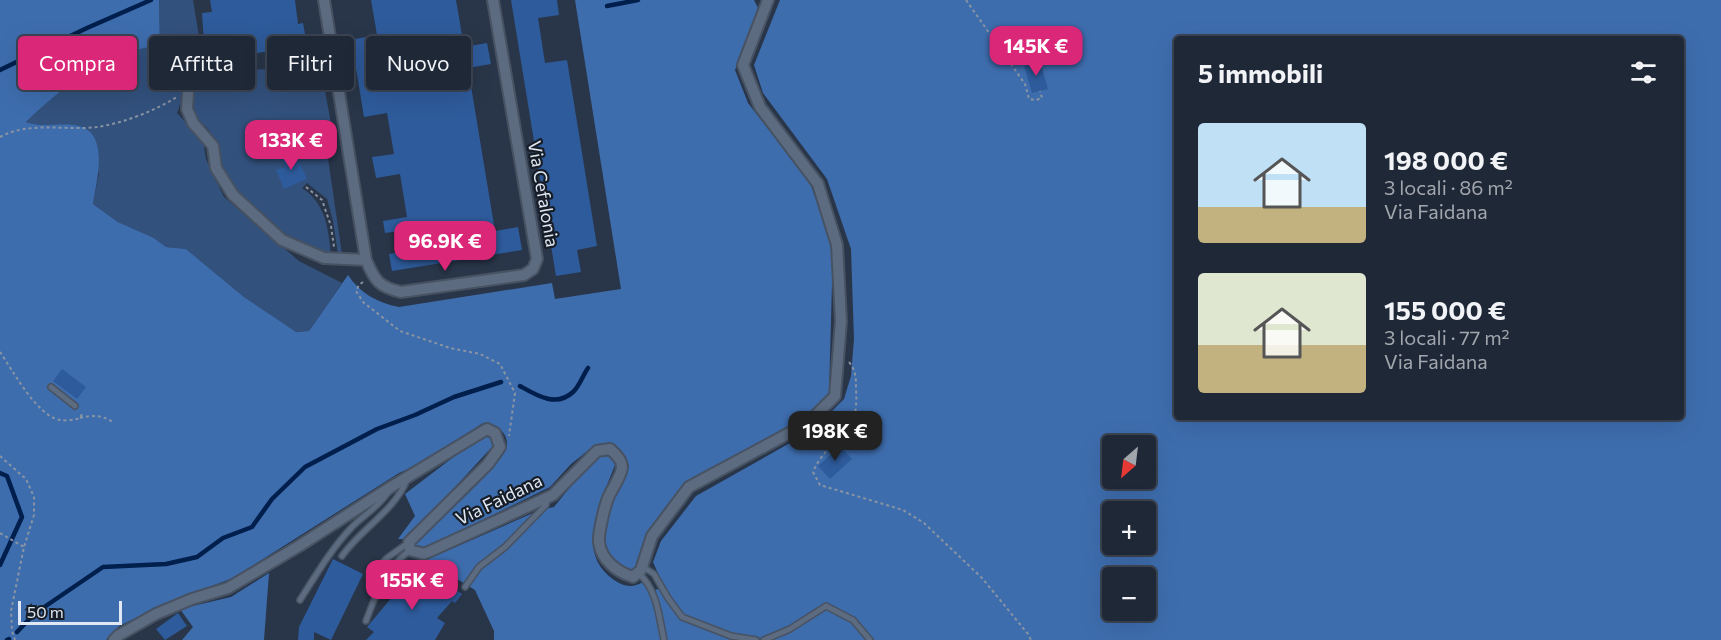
<!DOCTYPE html>
<html lang="it">
<meta charset="utf-8">
<style>
:root{--surface:#1f2837;--page:#27303f;--text:#f1f3f6;--muted:#a1a6ad;--line:#3c4452;--accent:#db2777}
body{margin:0;font-family:Commissioner,sans-serif;background:var(--page);color:var(--text);height:100vh;display:flex;flex-direction:column;font-size:22px;white-space:nowrap}
*{box-sizing:border-box;margin:0}
p{font-size:20px;color:var(--muted)}
.icon{flex:none;width:33px;height:33px;fill:none;stroke:currentColor;stroke-width:2;stroke-linecap:round;stroke-linejoin:round}
.map{position:relative;flex:1;overflow:hidden}
.sheet{position:absolute;left:1174px;top:36px;width:510px;height:384px;display:flex;flex-direction:column;background:var(--surface);border-radius:6px;box-shadow:0 6px 24px #0002,0 0 0 2px var(--line)}
.sheet>*{flex:none}
.guide{position:absolute;left:18px;top:36px;width:570px;height:54px;display:flex;gap:12px}
.needle{width:39px;rotate:208deg}
.buttons{position:absolute;left:1102px;top:435px;display:grid;gap:12px}
.buttons a{display:grid;place-items:center;width:54px;height:54px;border-radius:6px;background:var(--surface);box-shadow:0 6px 24px #0002,0 0 0 2px var(--line);font-size:30px}
.scale{position:absolute;left:18px;bottom:15px;width:104px;box-sizing:border-box;padding-left:6px;border:3px solid #dfe8f4;border-top:0;font-size:16px;line-height:21px;white-space:nowrap;color:#dfe8f4;-webkit-text-stroke:4px #171d26;paint-order:stroke}
.price{position:absolute;translate:-50% -51px;padding:0 14px;border-radius:12px;background:var(--accent);color:#fff;font-size:20px;line-height:39px;filter:drop-shadow(0 2px 3px #0008)}
.price::after{content:'';position:absolute;left:50%;top:36px;width:18px;height:14px;margin-left:-9px;background:inherit;clip-path:polygon(0 0,100% 0,50% 100%)}
.price.active{background:#222;color:#fff}
ul{padding:0;list-style:none}
li{display:flex;align-items:center;gap:18px;height:150px;padding:0 24px}
li span{display:grid;place-items:center;flex:none;width:168px;height:120px;border-radius:6px;color:#555}
li>.icon{margin-inline-start:auto}
span .icon{width:72px;height:72px;fill:#fffc;stroke-width:1}
li b{font-size:26px}
h2{display:flex;justify-content:space-between;align-items:center;height:72px;padding:0 24px;font-size:26px}
.chip{padding:0 21px;border-radius:6px;background:var(--surface);box-shadow:0 6px 24px #0002,0 0 0 2px var(--line);font-size:21px;line-height:54px}
.chip.active{background:var(--accent);color:#fff}
.map>svg:first-child{display:block}
.green{fill:#32517d}
.forest{fill:#3e6dae;fill-rule:evenodd}
.lines{fill:none;stroke-linecap:round;stroke-linejoin:round}
.stream{stroke:#001f4c;stroke-width:4.5}
.building{fill:#2e5b9b}
.service-casing{stroke:#475262;stroke-width:8}
.minor-casing{stroke:#475262;stroke-width:14}
.path{stroke:#8994a3;stroke-width:2;stroke-dasharray:3 3;stroke-linecap:butt}
.service{stroke:#5c6b80;stroke-width:5}
.minor{stroke:#5c6b80;stroke-width:10}
.labels{text-anchor:middle;stroke-width:4.5;stroke-linejoin:round;paint-order:stroke}
.street-label{font-size:18px;fill:#dfe8f4;stroke:#171d26}
</style>
<div class="map">
<svg width="1721" height="640" viewBox="0 0 1721 640">
<rect width="100%" height="100%" fill="#293649"/>
<path class="green" d="M159,0H193L204,67L226,71L269,69C276,94 303,83 323,80L332,129L324,131L342,254H338L333,221L327,199L307,183L302,188C326,204 328,228 331,254C304,253 241,204 227,180C218,164 219,146 210,132C205,122 192,122 190,108C188,95 193,80 193,67L183,77L184,94L177,113L203,141L206,159L224,197L299,261L342,283L309,331L295,332L244,297L186,249L166,247L154,238L118,222L93,204L99,173L36,126L26,122C55,93 88,67 127,53C137,49 149,47 160,45Z"/>
<path class="forest" d="M0,0H159L160,45C149,47 138,49 127,53C88,67 56,93 26,122C42,128 56,123 73,125C111,128 97,179 93,204L118,222L154,238L166,247L186,249L244,297L296,332L309,331L348,275C360,293 377,303 399,307L552,283L555,299L621,289L575,0H754L758,8L735,70L748,103L810,183L833,246L829,393L807,418L686,484L638,566L633,571C626,570 622,566 616,563C599,552 605,517 613,501C618,490 627,479 629,466L626,457L617,447L604,443L595,445L571,464L550,487L423,549L418,548L415,545L418,540C434,525 505,463 507,446C508,431 496,425 483,423L422,463L399,473L233,578L174,600L119,626L106,640H0Z
M780,0H1721V640H494V631L475,590L426,560L540,510L554,507L588,465L603,453L616,462C603,499 572,551 614,580C624,587 633,588 643,582L649,592L664,587L653,562L661,541L696,496L813,430L844,399L851,376L854,339L851,249L827,179L763,93L754,65ZM1178,39H1682V417H1178ZM1113,446H1146V478H1113ZM1113,512H1146V544H1113ZM1113,578H1146V610H1113Z
M481,436L492,438V447L407,539H398L415,516L405,494Z
M269,573L264,640H182L193,627L180,609L231,597Z"/>
<g class="lines">
<path class="stream" d="M607,6L638,0
M0,70L87,28L151,0
M520,386C536,395 556,408 573,392C579,387 583,375 588,368
M0,473L7,476L22,517L0,565
M17,632L34,614L103,567L166,564L197,557L223,538L252,527L272,499L305,467L377,429L415,415L454,397L501,382
M7,640L9,639"/>
</g>
<path class="building" d="M210,0H295L298,24L303,23L307,45L220,59L217,41L204,43L202,13L212,12Z
M371,0H456L464,47L487,43L491,64L468,68L495,231L518,227L522,250L392,271L389,254L411,250L407,230L385,233L383,221L407,217L400,174L376,178L372,157L394,154L387,113L364,117L356,68L351,69L349,57L353,56L350,40L377,35Z
M511,0H557L559,15L538,18L545,63L567,60L597,246L577,250L581,272L556,276Z
M1040,61L1048,89L1032,93L1024,66Z
M294,151L307,179L284,189L276,170L285,167L281,157Z
M62,369L86,387L77,399L53,381Z
M840,446L852,459L830,479L818,466Z
M333,559L363,574L331,640L314,632V640H298L299,627Z
M400,566L436,597L446,583L462,594L455,603L452,601L437,618L445,623L435,640H366L374,632L367,627L398,590L388,582Z
M178,613L187,626L165,640L156,629Z"/>
<g class="lines">
<g class="service-casing">
<path id="service" d="M51,387L75,406
M342,556C361,529 394,511 407,480
M642,566L654,574L668,598L682,617L731,636L756,640
M375,571L387,558L408,543
M638,573C657,588 659,617 664,640
M465,587L479,567L505,547L546,505L547,499
M300,600C316,575 331,549 352,527C365,514 379,507 389,491
M366,621C376,593 386,569 410,550
M764,640L790,629L826,606L853,620L870,640"/>
</g>
<g class="minor-casing">
<path id="minor" d="M324,0L366,260C375,281 379,287 401,292L524,275L533,269L537,259L493,0
M189,78L187,109L193,123L213,146L216,168L233,195L282,240L324,258L366,260
M114,640L119,635L156,614L192,599L228,588L299,546L391,487L487,429L495,433L500,447L488,464L409,542L410,550L424,554L553,495L597,451L610,449C616,454 622,460 622,467C621,479 610,490 607,501C604,509 598,535 599,542C601,560 617,572 633,577L641,570L652,536L689,487L808,423L835,396L841,321L837,245L818,184L760,107L743,65L768,0"/>
</g>
<path class="path" d="M966,0L1025,84L1029,99L1036,100L1042,98L1040,91
M0,137C29,121 65,131 97,127C124,123 154,111 177,97
M306,187L322,200L331,226L334,247
M363,282L359,285L356,291L363,302L400,331L450,348L480,354L500,364L515,393L509,436
M0,352C13,371 37,416 60,420C66,421 74,420 80,418L82,414
M849,362C856,371 856,378 856,389C860,443 829,434 813,472L820,485L903,510L924,523L982,578L1028,634L1031,640
M80,418C92,415 102,415 113,422
M849,428L859,429L862,420L855,417
M0,456L26,479L34,497V515L24,547L11,611L12,631L15,640
M0,533L24,547"/>
<use href="#service" class="service"/>
<use href="#minor" class="minor"/>
</g>
<g class="labels">
<g class="street-label">
<text transform="translate(543 194) rotate(80)" y="6">Via Cefalonia</text>
<text transform="translate(499 500) rotate(-26)" y="6">Via Faidana</text>
</g>
</g>
</svg>
<div class="buttons">
<a><svg class="needle" viewBox="-14 -14 28 28"><path d="M0-13l5 13h-10z" fill="#e53935"/><path d="M0 13l5-13h-10z" fill="#a1a6ad"/></svg></a>
<a>+</a>
<a>−</a>
</div>
<div class="scale">50 m</div>
<b class="price" style="left:1036px;top:77px">145K €</b>
<b class="price" style="left:291px;top:171px">133K €</b>
<b class="price" style="left:445px;top:272px">96.9K €</b>
<b class="price active" style="left:835px;top:462px">198K €</b>
<b class="price" style="left:412px;top:611px">155K €</b>
<div class="guide">
<a class="chip active">Compra</a>
<a class="chip">Affitta</a>
<a class="chip">Filtri</a>
<a class="chip">Nuovo</a>
</div>
<section class="sheet">
<h2>5 immobili<svg class="icon" aria-label="filters" viewBox="0 0 24 24"><path d="M4 7h16M4 17h16"/><circle cx="9" cy="7" r="2"/><circle cx="15" cy="17" r="2"/></svg></h2>
<ul>
<li><span style="background:linear-gradient(#bfe0f5 70%,#c2b280 0)"><svg class="icon" aria-label="home" viewBox="0 0 24 24"><path d="M3 11l9-7 9 7M6 9v11h12V9"/></svg></span><div><b>198 000 €</b><p>3 locali · 86 m²</p><p>Via Faidana</p></div></li>
<li><span style="background:linear-gradient(#dfe7d0 60%,#c2b280 0)"><svg class="icon" aria-label="home" viewBox="0 0 24 24"><path d="M3 11l9-7 9 7M6 9v11h12V9"/></svg></span><div><b>155 000 €</b><p>3 locali · 77 m²</p><p>Via Faidana</p></div></li>
</ul>
</section>
</div>
